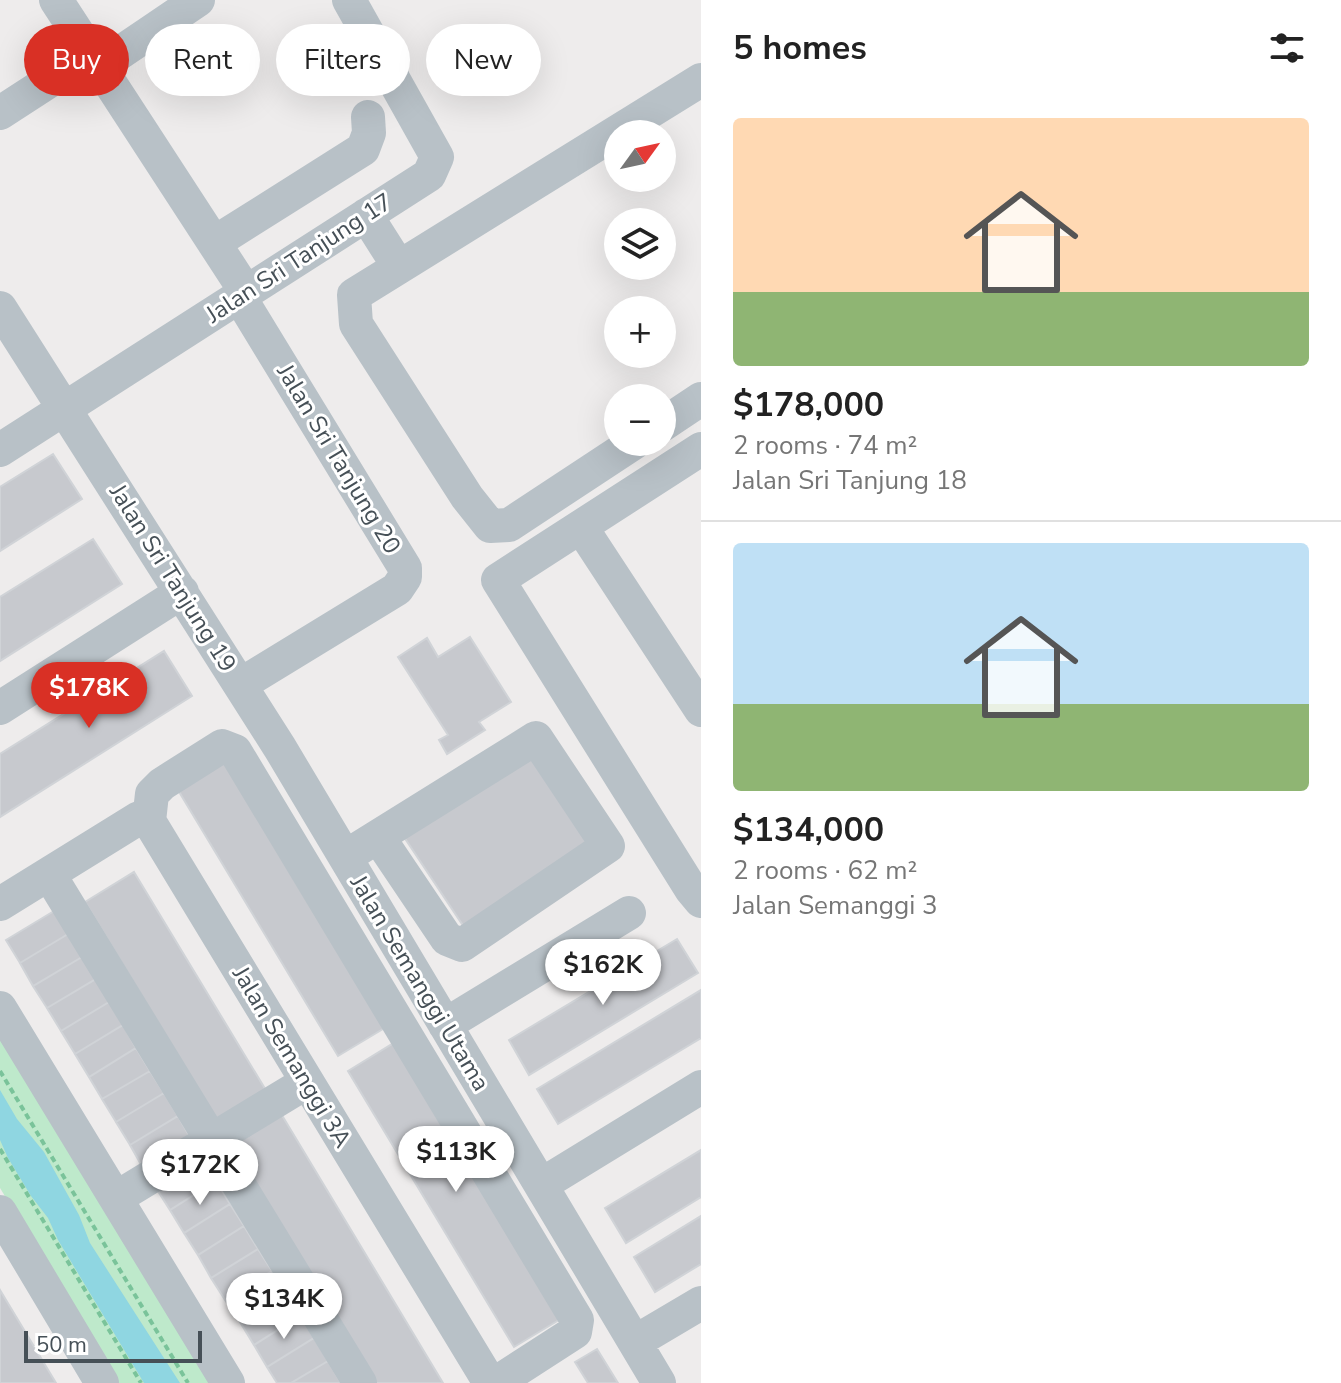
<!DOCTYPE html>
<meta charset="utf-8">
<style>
:root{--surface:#fff;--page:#f6f6f6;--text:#222;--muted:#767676;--line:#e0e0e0;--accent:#d93025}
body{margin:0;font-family:"Nunito Sans",sans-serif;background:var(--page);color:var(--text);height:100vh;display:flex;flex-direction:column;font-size:30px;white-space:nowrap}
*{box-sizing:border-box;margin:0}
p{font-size:26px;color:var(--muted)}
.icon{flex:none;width:44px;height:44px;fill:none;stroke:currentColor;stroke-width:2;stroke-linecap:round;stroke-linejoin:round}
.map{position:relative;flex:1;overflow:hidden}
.side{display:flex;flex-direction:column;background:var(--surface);width:640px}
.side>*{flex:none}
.hud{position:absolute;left:24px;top:24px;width:556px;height:72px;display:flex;gap:16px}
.needle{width:52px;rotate:57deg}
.tools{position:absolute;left:604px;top:120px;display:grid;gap:16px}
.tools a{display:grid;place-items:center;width:72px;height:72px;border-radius:50%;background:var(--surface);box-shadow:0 8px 32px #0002;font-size:40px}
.scale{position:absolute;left:24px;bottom:20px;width:178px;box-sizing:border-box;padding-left:8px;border:4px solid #465057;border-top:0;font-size:22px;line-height:28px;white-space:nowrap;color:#465057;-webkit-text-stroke:6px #fff;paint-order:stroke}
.price{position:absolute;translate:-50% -68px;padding:0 18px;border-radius:28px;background:#fff;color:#222;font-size:26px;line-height:52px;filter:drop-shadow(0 2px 4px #0008)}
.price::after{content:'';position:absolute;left:50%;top:48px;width:24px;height:18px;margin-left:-12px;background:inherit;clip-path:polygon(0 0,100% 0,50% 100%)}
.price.active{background:var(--accent);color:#fff}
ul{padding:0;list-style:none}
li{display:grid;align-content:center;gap:16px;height:424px;padding:0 32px}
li+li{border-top:2px solid var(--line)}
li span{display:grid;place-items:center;height:248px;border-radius:8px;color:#555}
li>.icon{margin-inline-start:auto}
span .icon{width:144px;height:144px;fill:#fffc;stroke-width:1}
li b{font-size:34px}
h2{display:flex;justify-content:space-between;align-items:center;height:96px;padding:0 32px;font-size:34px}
.pill{padding:0 28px;border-radius:36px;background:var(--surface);box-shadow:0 8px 32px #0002;font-size:28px;line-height:72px}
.pill.active{background:var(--accent);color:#fff}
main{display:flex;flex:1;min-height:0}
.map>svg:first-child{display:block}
.green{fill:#bee9cb}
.water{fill:#8fd6e1}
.building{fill:#c7c9ce;stroke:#d0d3d7;stroke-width:2}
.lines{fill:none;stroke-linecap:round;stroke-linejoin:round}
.path{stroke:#7ac39a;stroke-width:4;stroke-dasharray:6 4;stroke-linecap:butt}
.minor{stroke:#b8c1c7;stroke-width:34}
.labels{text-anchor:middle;stroke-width:6;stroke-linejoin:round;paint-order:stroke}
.street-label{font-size:24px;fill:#465057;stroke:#fff}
</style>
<main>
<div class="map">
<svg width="701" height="1383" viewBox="0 0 701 1383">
<rect width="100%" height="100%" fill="#eeecec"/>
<path class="green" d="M0,1033L211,1383H119L0,1188Z"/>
<path class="water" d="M0,1090L17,1119L44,1152L79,1215L90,1243L180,1383H144L58,1240L48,1218L31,1196L8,1158L0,1140Z"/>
<path class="building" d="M53,454L82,499L0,551V487Z
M93,539L122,584L0,661V597Z
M470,637L511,702L479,722L485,730L447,754L439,740L448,735L398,657L427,638L438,657Z
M164,651L192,696L0,817V754Z
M534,752L593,842L464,927L404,837Z
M224,755L388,1026L338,1056L175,785Z
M134,872L270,1097L221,1127L85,902Z
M54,911L68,934L20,963L6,940Z
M68,934L82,957L33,986L20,963Z
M677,939L698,973L529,1075L509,1040Z
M82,957L96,979L47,1008L33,986Z
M96,979L109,1002L61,1031L47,1008Z
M701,990V1038L558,1124L537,1089Z
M109,1002L123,1025L75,1054L61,1031Z
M123,1025L136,1048L89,1077L75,1054Z
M397,1041L564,1317L514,1347L348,1071Z
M136,1048L150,1071L102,1099L89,1077Z
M150,1071L164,1093L116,1122L102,1099Z
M164,1093L178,1116L130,1145L116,1122Z
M280,1112L443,1383H376L230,1142Z
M178,1116L191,1139L143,1168L130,1145Z
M701,1150V1197L626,1243L605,1208Z
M202,1159L216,1181L170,1210L156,1188Z
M216,1181L230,1204L184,1233L170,1210Z
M230,1204L244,1226L198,1255L184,1233Z
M701,1216V1264L655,1292L634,1257Z
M244,1226L258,1249L211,1278L198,1255Z
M258,1249L272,1271L225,1300L211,1278Z
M272,1271L286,1293L240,1322L225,1300Z
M0,1290L56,1383H0Z
M286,1293L300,1316L254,1345L240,1322Z
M300,1316L314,1338L267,1367L254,1345Z
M314,1338L328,1361L291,1383H277L267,1367Z
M597,1349L618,1383H588L575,1362Z
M328,1361L341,1383H291Z"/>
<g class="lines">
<path class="path" d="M0,1071L188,1383
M0,1149L141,1383"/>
<path class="minor" d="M56,0L246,292
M99,67L198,0
M0,113L91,54
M366,215L399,267
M214,243L363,149L369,133L368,117
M239,296L405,568V577L397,589L240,685
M0,308L280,748L659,1383
M662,425L701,399
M635,442L509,525L490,526L467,497L356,324L354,295L701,80
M701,449L498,580L691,889L701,901
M0,450L429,175L437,157L349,0
M581,527L701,710
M0,708L182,592
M149,821L152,794L162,784L222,746L235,751L577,1320L575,1332L496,1383
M345,857L536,738L608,846L462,945L447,939L379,838
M49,874L360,1383
M0,904L139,818L149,821L490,1383
M0,1008L228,1383
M445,1025L629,913
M541,1185L701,1087
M116,1198L307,1082
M0,1212L102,1383
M635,1342L701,1303"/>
</g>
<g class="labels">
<g class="street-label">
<text transform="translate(299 258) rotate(-33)" y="8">Jalan Sri Tanjung 17</text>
<text transform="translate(339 459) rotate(59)" y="8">Jalan Sri Tanjung 20</text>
<text transform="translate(173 578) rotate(58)" y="8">Jalan Sri Tanjung 19</text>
<text transform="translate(420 983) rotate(59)" y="8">Jalan Semanggi Utama</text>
<text transform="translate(292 1057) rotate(59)" y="8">Jalan Semanggi 3A</text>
</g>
</g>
</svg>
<div class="tools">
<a><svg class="needle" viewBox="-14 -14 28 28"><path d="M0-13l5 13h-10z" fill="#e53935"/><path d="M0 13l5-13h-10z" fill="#767676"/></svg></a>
<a><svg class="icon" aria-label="layers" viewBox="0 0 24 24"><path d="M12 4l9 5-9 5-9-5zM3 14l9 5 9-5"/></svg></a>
<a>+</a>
<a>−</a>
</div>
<div class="scale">50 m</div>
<b class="price active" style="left:89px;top:730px">$178K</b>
<b class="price" style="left:603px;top:1007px">$162K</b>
<b class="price" style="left:456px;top:1194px">$113K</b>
<b class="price" style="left:200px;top:1207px">$172K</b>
<b class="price" style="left:284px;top:1341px">$134K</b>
<div class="hud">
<a class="pill active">Buy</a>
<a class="pill">Rent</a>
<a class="pill">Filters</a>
<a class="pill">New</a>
</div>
</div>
<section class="side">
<h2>5 homes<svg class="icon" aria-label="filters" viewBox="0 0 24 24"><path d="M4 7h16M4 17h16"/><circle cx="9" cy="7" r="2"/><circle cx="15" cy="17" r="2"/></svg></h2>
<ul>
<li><span style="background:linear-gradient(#ffd9b3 70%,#8fb573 0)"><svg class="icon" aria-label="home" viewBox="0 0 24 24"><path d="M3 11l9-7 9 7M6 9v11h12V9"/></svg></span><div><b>$178,000</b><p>2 rooms · 74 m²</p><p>Jalan Sri Tanjung 18</p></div></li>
<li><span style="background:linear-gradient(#bfe0f5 65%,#8fb573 0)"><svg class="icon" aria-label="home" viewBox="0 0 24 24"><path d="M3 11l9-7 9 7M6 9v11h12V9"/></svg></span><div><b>$134,000</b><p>2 rooms · 62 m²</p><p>Jalan Semanggi 3</p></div></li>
</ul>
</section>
</main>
